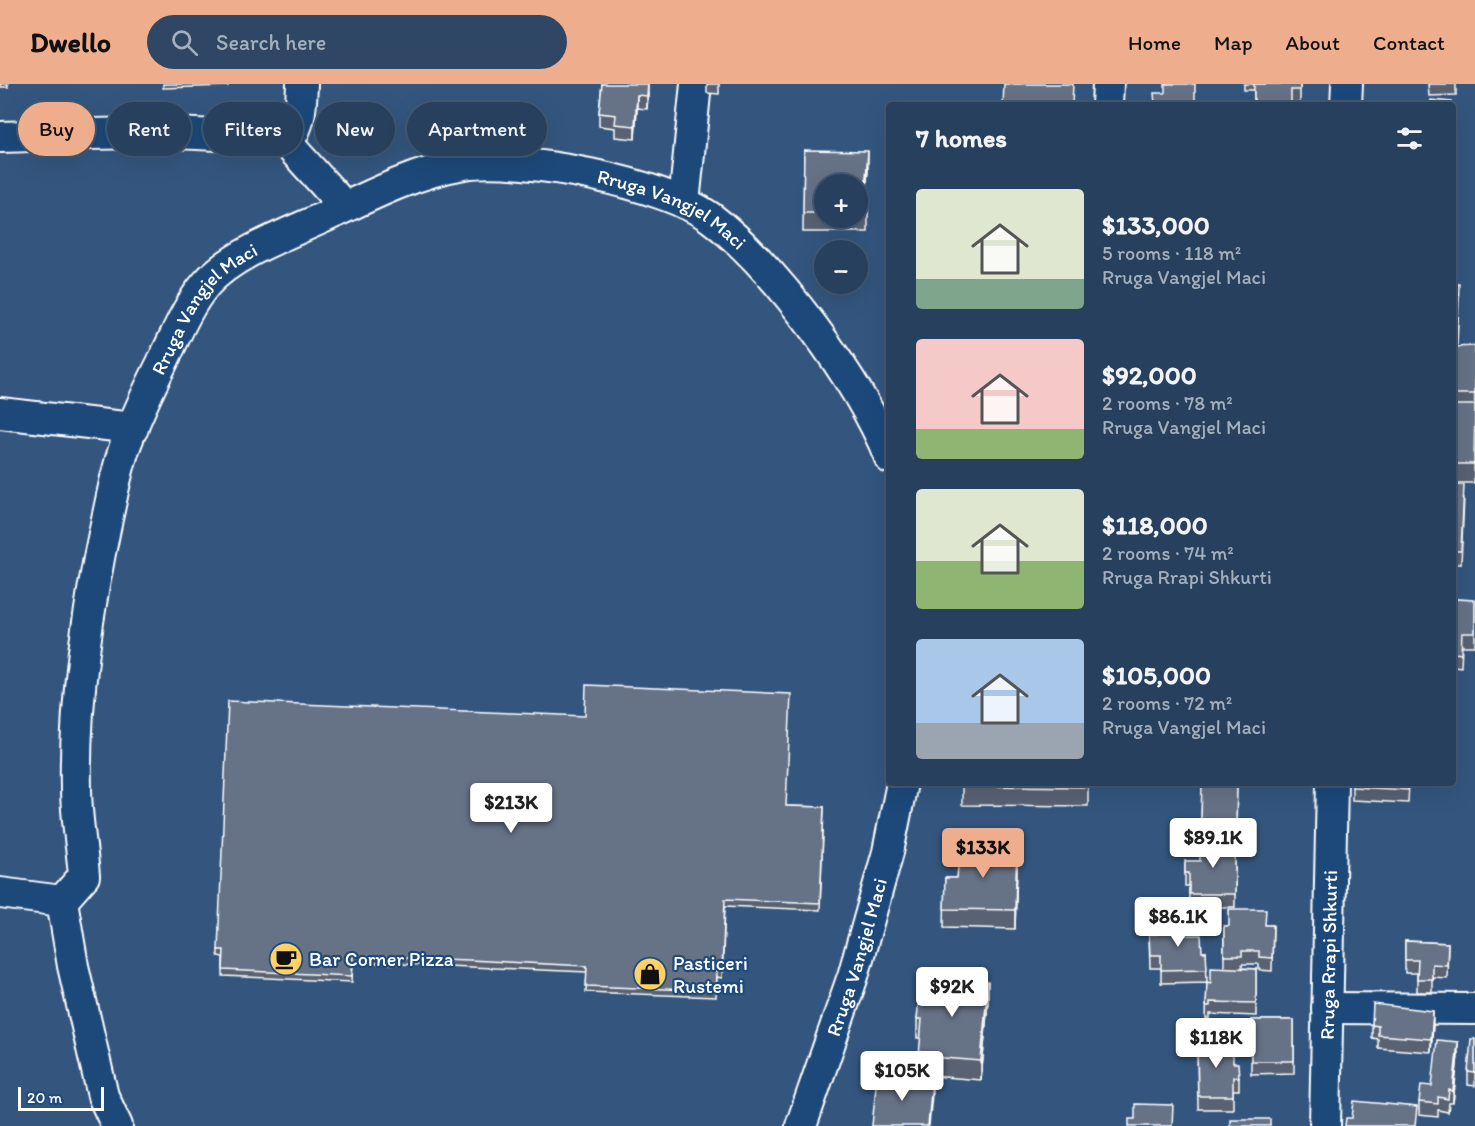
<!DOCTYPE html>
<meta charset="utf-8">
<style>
:root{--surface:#27405e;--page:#2f4764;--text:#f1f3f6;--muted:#a4afbc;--line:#435973;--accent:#eead8d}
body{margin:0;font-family:Itim,sans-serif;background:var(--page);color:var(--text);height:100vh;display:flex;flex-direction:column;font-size:22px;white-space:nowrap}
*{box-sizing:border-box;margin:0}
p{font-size:20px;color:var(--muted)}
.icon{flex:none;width:33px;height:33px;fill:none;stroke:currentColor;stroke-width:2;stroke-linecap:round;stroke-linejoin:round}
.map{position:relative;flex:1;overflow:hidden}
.details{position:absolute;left:886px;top:18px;width:570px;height:684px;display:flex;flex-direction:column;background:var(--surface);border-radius:6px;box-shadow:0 6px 24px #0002,0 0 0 2px var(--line)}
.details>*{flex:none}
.guide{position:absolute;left:18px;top:18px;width:570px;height:54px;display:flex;gap:12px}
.fabs{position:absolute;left:814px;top:90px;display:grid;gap:12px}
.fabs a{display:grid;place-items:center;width:54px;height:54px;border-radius:50%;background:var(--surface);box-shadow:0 6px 24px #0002,0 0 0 2px var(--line);font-size:30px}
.scale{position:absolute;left:18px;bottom:15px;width:86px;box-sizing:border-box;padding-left:6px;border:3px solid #fff;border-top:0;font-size:16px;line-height:21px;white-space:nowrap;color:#fff;-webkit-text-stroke:4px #1f4a7a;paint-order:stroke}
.price{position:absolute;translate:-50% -51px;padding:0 14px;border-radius:6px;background:#fff;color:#222;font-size:20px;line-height:39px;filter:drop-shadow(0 2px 3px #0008)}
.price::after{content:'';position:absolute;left:50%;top:36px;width:18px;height:14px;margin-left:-9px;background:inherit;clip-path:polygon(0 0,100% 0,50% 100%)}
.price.selected{background:var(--accent);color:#111}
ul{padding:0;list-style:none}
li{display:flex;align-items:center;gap:18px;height:150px;padding:0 30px}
li span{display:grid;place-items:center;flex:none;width:168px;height:120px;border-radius:6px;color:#555}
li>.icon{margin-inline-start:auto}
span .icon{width:72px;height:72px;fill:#fffc;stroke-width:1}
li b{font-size:26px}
h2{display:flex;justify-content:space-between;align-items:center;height:72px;padding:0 30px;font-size:26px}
.tag{padding:0 21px;border-radius:27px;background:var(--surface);box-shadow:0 6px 24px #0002,0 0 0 2px var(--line);font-size:21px;line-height:54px}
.tag.selected{background:var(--accent);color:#111}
header{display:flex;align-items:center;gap:36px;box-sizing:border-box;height:84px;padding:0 30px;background:var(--accent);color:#111}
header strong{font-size:28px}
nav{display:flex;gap:33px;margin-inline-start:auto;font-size:21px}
.search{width:420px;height:54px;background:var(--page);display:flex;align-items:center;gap:15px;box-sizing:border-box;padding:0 21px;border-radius:33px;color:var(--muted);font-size:22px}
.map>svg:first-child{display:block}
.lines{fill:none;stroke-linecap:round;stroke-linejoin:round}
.street-casing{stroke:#fff;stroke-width:34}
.street{stroke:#1f4a7a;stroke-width:30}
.wall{fill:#586273;stroke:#fff;stroke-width:1.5;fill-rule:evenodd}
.shaded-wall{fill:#47505e;stroke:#fff;stroke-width:1.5}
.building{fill:#667286;stroke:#fff;stroke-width:1.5}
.labels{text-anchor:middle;stroke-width:4.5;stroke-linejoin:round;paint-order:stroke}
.street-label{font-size:20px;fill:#fff;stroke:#1f4a7a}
.poi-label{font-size:20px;fill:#fff;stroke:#1f4a7a;text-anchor:start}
</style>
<header>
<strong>Dwello</strong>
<div class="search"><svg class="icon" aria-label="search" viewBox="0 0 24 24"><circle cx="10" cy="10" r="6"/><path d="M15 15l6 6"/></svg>Search here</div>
<nav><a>Home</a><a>Map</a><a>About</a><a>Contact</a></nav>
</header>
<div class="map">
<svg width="1475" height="1042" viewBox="0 0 1475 1042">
<rect width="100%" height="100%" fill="#34567e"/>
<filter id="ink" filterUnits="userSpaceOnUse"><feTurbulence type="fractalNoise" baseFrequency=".0167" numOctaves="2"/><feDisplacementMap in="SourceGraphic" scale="12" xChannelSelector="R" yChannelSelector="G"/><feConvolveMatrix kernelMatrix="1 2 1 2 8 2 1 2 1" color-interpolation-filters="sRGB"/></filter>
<g filter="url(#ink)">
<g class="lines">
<g class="street-casing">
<g id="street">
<path d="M1107,21L1108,0"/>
<path d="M1346,21L1347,0"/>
<path d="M0,53C96,50 192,43 287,59C301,40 301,23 302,0"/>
<path d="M287,59L345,123"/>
<path d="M684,119L696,0"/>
<path d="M0,329L133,344"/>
<path d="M0,809L62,817"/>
<path d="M1327,924L1475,925"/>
<path id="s1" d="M117,1042L103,1012L73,882L62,817L84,792C82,763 76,733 76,704C74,614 88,523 107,435C113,409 117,382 127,357C137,330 150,303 163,277C176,251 187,222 206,200C233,168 296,147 333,129C375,109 418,88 464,80C522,71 664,99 711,134C775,182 862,300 890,374"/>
<path id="s2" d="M801,1042L853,892L888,768L902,699"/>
<path id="s3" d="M1325,1042L1332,699"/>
</g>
</g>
<use href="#street" class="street"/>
</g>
<path class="wall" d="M0,0H8V3H0Z
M163,0H228V2L163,4Z
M602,0L648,10L647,25L637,24L635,55L615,53V44L599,42V29Z
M707,0H719V10L707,9Z
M1244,0H1300V19L1254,21V6H1244Z
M1428,0H1456V11L1429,12Z
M804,66L868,86L866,107H868V148H803ZM825,100H858V134H825Z
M1454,200L1459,213L1457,263L1475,262L1474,399H1454Z
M1454,401L1464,414L1461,480H1454Z
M1454,515L1475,516V562H1462L1461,583L1454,582Z
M962,699H1088V722L962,721Z
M1202,699H1237L1236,750L1201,749Z
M1352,699H1409L1408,719L1352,716Z
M786,722L824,723L820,826L725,822L722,894L717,893L716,913L586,908L587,888L353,878L352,898L223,892V873L218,872V866Z
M1235,756V823H1189V802H1185V777H1200Z
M1017,782L1015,845L944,843L945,794H957Z
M1273,841L1272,887L1259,886V880H1242V884L1256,885V932L1210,930V935H1206L1207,898L1211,899L1224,884V842Z
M1149,850L1185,851L1202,868H1206L1207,898L1161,899V884H1150Z
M1405,857L1448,859L1447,894L1432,893V908H1417V889H1405Z
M988,917L981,996L919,991L921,954H917V935Z
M1251,936H1294V989L1251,990Z
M1433,940L1431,968L1378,964V955L1372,954V941Z
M1475,955V1002L1468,1001V988Z
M1197,959L1233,979L1239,993V1006H1233V1025H1198Z
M1458,971L1453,1019H1449L1448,1028L1438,1026V1033L1419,1031V1018Z"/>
<path class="shaded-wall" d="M648,0V10L647,25V12Z
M637,11V24L635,55V42Z
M868,67V86L865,126V107Z
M1017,763V782L1015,845V826Z
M988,898V917L981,996V977Z
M1433,927V940L1431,968V955Z
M1458,958V971L1453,1019V1007Z
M932,998V1010L929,1042H928Z"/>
<path class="building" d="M602,0H648L647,12L637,11L635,42L615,40L616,31L599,29Z
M1004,0H1073L1072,21H1003Z
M1165,0H1195V21H1155L1154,9H1165Z
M1254,0H1300V6H1291V20L1298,21H1254Z
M1431,16L1451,18L1450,21H1430Z
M804,66L868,67L865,107H868V129H858V100H825V129H803Z
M1454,200H1459L1457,254L1454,253Z
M1475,262V310H1454V263Z
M1454,321H1475L1474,380H1454Z
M1454,401H1464L1461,467H1454Z
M1454,515L1475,516V549H1462L1461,570L1454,569Z
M586,601L791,610L786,722L824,723L820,819L725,815L722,887H717L716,907L586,902L587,882L469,876L353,872L352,892L223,886L224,866H218L228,617L585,632Z
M962,699H1088V703L962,702Z
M1202,699H1237L1236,737L1201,736Z
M1352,699H1408V706L1352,703Z
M1200,756H1235V810H1189V789H1185V777H1200Z
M960,761L1017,763L1015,826L944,825L945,794H957Z
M1229,825H1266L1265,841H1273L1272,874L1259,873V867H1242V872H1224V842H1229Z
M1185,840V851H1201L1202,868H1206L1207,885L1161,886V871H1150L1149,850H1158L1157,841Z
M1405,857L1448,859L1447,881L1432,880V895H1417L1418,876H1405Z
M1211,883L1256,885V919L1210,918V922H1206L1207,898L1211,899Z
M921,893L988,898L981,977L919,972L922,935H917Z
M1373,920L1433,927L1431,955L1378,951V942L1372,941Z
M1251,936H1294V977H1251Z
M1471,955H1475V989L1468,988Z
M1437,956L1458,958L1453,1007L1449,1006L1448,1015L1438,1013V1020L1419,1018L1421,1001L1432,1002Z
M1233,958V979H1238L1239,993H1233V1012H1198L1197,959Z
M877,992L932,998L928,1042H872Z
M1354,1017L1417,1023L1415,1042H1345L1346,1034H1352Z
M1135,1020L1173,1021L1172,1042H1129V1035H1135Z
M1230,1035H1270V1042H1230Z"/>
</g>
<defs>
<g id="cafe-disc" transform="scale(1.725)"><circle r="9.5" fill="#ffd166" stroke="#1f4a7a"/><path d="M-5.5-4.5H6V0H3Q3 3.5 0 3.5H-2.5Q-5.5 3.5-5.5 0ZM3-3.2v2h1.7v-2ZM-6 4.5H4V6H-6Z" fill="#111"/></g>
<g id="shop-disc" transform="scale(1.725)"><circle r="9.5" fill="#ffd166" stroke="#1f4a7a"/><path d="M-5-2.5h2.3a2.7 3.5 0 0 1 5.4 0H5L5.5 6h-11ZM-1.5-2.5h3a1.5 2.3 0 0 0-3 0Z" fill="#111"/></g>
</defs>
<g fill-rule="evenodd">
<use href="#cafe-disc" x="286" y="875"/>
<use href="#shop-disc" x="650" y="890"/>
</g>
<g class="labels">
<g class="street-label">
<text dy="7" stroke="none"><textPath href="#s1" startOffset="1386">Rruga Vangjel Maci</textPath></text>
<text dy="7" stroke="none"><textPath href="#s1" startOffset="862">Rruga Vangjel Maci</textPath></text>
<text dy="7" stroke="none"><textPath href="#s3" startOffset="171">Rruga Rrapi Shkurti</textPath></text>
<text dy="7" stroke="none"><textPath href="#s2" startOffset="178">Rruga Vangjel Maci</textPath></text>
</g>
<g class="poi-label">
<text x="309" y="882">Bar Corner Pizza</text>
<text x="673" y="886">Pasticeri<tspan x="673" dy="23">Rustemi</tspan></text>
</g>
</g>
</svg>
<div class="fabs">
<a>+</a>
<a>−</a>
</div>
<div class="scale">20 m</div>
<b class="price" style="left:511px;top:750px">$213K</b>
<b class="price" style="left:1213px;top:785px">$89.1K</b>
<b class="price selected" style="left:983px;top:795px">$133K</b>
<b class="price" style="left:1178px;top:864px">$86.1K</b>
<b class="price" style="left:952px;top:934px">$92K</b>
<b class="price" style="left:1216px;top:985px">$118K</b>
<b class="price" style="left:902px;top:1018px">$105K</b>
<div class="guide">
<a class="tag selected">Buy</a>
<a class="tag">Rent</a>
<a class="tag">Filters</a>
<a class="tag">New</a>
<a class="tag">Apartment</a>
</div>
<section class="details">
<h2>7 homes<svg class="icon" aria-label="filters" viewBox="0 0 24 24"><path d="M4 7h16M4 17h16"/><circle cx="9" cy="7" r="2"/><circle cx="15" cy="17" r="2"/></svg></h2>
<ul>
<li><span style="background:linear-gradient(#dfe7d0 75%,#7fa58c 0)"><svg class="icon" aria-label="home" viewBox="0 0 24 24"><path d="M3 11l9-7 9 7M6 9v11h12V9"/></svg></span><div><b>$133,000</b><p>5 rooms · 118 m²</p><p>Rruga Vangjel Maci</p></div></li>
<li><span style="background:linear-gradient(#f6c9c9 75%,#8fb573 0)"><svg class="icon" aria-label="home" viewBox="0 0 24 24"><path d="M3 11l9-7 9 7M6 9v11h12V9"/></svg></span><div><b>$92,000</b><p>2 rooms · 78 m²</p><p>Rruga Vangjel Maci</p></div></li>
<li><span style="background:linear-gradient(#dfe7d0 60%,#8fb573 0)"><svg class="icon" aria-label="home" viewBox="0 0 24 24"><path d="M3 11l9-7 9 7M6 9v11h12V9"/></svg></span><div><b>$118,000</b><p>2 rooms · 74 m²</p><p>Rruga Rrapi Shkurti</p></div></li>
<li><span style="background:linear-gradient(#a9c7e8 70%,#9aa5b1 0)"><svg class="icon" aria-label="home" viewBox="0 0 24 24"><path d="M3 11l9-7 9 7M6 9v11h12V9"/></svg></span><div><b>$105,000</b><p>2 rooms · 72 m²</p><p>Rruga Vangjel Maci</p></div></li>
</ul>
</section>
</div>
